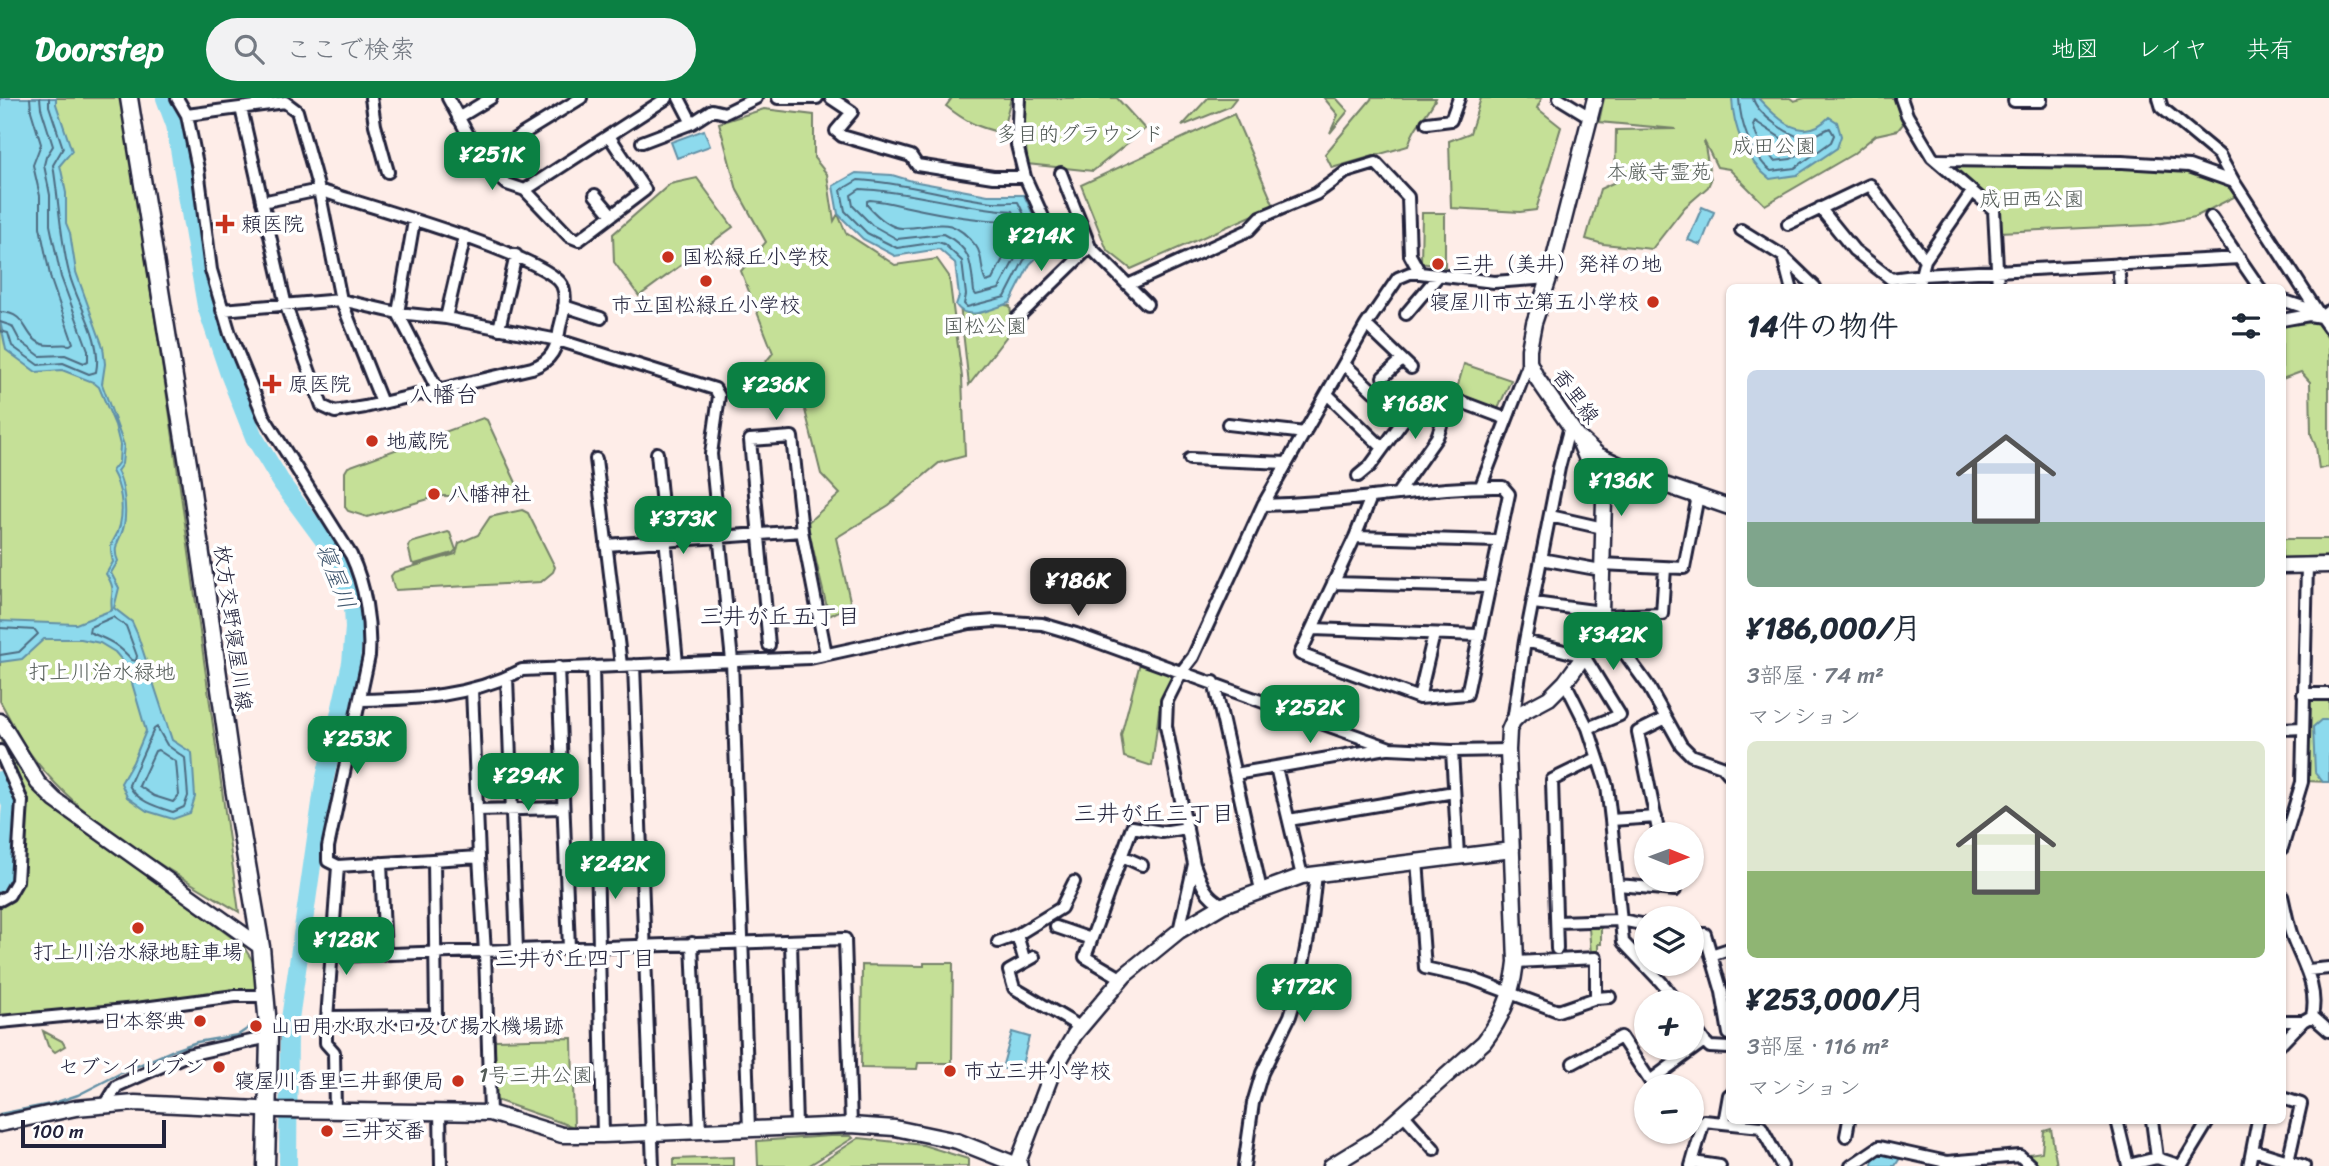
<!DOCTYPE html>
<html lang="ja">
<meta charset="utf-8">
<style>
:root{--surface:#fff;--page:#f2f2f3;--text:#1f2937;--muted:#747a83;--accent:#0b8043}
body{margin:0;font-family:Sriracha,"Klee One",sans-serif;background:var(--page);color:var(--text);height:100vh;display:flex;flex-direction:column;font-size:26px;white-space:nowrap}
*{box-sizing:border-box;margin:0}
p{font-size:23px;color:var(--muted)}
.icon{flex:none;width:38px;height:38px;fill:none;stroke:currentColor;stroke-width:2;stroke-linecap:round;stroke-linejoin:round}
.map{position:relative;flex:1;overflow:hidden}
.panel{position:absolute;left:1726px;top:186px;width:560px;height:840px;display:flex;flex-direction:column;background:var(--surface);border-radius:10px;box-shadow:0 2px 5px #0004}
.panel>*{flex:none}
.needle{width:46px;rotate:91deg}
.controls{position:absolute;left:1634px;top:724px;display:grid;gap:14px}
.controls a{display:grid;place-items:center;width:70px;height:70px;border-radius:50%;background:var(--surface);box-shadow:0 2px 5px #0004;font-size:35px}
.scale{position:absolute;left:21px;bottom:18px;width:145px;box-sizing:border-box;padding-left:7px;border:4px solid #22223b;border-top:0;font-size:19px;line-height:24px;white-space:nowrap;color:#22223b;-webkit-text-stroke:5px #fff;paint-order:stroke}
.price{position:absolute;translate:-50% -60px;padding:0 16px;border-radius:14px;background:var(--accent);color:#fff;font-size:23px;line-height:46px;filter:drop-shadow(0 2px 4px #0008)}
.price::after{content:'';position:absolute;left:50%;top:42px;width:21px;height:16px;margin-left:-10px;background:inherit;clip-path:polygon(0 0,100% 0,50% 100%)}
.price.selected{background:#222;color:#fff}
ul{padding:0;list-style:none}
li{display:grid;align-content:center;gap:14px;height:371px;padding:0 21px}
li span{display:grid;place-items:center;height:217px;border-radius:10px;color:#555}
li>.icon{margin-inline-start:auto}
span .icon{width:126px;height:126px;fill:#fffc;stroke-width:1}
li b{font-size:30px}
h2{display:flex;justify-content:space-between;align-items:center;height:84px;padding:0 21px;font-size:30px}
header{display:flex;align-items:center;gap:42px;box-sizing:border-box;height:98px;padding:0 35px;background:var(--accent);color:#fff}
header strong{font-size:33px}
nav{display:flex;gap:38px;margin-inline-start:auto;font-size:24px}
.search{width:490px;height:63px;background:var(--page);display:flex;align-items:center;gap:18px;box-sizing:border-box;padding:0 24px;border-radius:38px;color:var(--muted);font-size:26px}
.map>svg:first-child{display:block}
.green{fill:#c5e097;stroke:#748169;stroke-width:2}
.water{fill:#8ddaed;stroke:#6290a6;stroke-width:2}
.lines{fill:none;stroke-linecap:round;stroke-linejoin:round}
.shore{stroke:#4d6c82;stroke-width:2}
.stream{stroke:#6290a6;stroke-width:2.5}
.river{stroke:#8ddaed;stroke-width:18}
.street-casing{stroke:#22223b;stroke-width:16}
.secondary-casing{stroke:#22223b;stroke-width:19}
.primary-casing{stroke:#22223b;stroke-width:21}
.street{stroke:#fff;stroke-width:10}
.secondary{stroke:#fff;stroke-width:14}
.primary{stroke:#fff;stroke-width:16}
.poi-dot{fill:#c8321e;stroke:#fff;stroke-width:2.5}
.labels{text-anchor:middle;stroke-width:7;stroke-linejoin:round;paint-order:stroke}
.park-label{font-size:21px;fill:#535b57;stroke:#fff}
.poi-label{font-size:21px;fill:#22223b;stroke:#fff;text-anchor:start}
.street-label{font-size:21px;fill:#22223b;stroke:#fff}
.neighbourhood-label{font-size:23px;fill:#22223b;stroke:#fff}
.water-label{font-size:23px;font-style:italic;fill:#425970;stroke:#fff}
</style>
<header>
<strong>Doorstep</strong>
<div class="search"><svg class="icon" aria-label="search" viewBox="0 0 24 24"><circle cx="10" cy="10" r="6"/><path d="M15 15l6 6"/></svg>ここで検索</div>
<nav><a>地図</a><a>レイヤ</a><a>共有</a></nav>
</header>
<div class="map">
<svg width="2329" height="1068" viewBox="0 0 2329 1068">
<rect width="100%" height="100%" fill="#feede8"/>
<filter id="ink" filterUnits="userSpaceOnUse"><feTurbulence type="fractalNoise" baseFrequency=".0143" numOctaves="2"/><feDisplacementMap in="SourceGraphic" scale="14" xChannelSelector="R" yChannelSelector="G"/><feConvolveMatrix kernelMatrix="1 2 1 2 8 2 1 2 1" color-interpolation-filters="sRGB"/></filter>
<g filter="url(#ink)">
<path class="green" d="M0,0H121L170,318L239,814C167,770 80,725 30,655C18,639 10,620 0,603Z
M952,0H1011L1002,35C977,29 966,24 946,8Z
M1024,0H1117L1145,31L1093,73L1027,66Z
M1208,0H1236L1229,9L1182,28Z
M1324,0H1336L1348,13L1330,35L1338,17Z
M1372,0H1436C1426,20 1415,25 1408,48L1332,70L1325,56Z
M1481,0H1542L1537,10L1561,29L1536,112L1520,114L1451,110L1449,43L1470,35Z
M1604,0H1790L1794,3L1805,0H1894L1903,26L1898,32L1876,37L1853,56L1765,107L1729,71L1717,69L1704,43L1711,82L1708,89L1685,109L1652,151L1603,146L1586,141L1600,91L1615,84L1616,32L1676,31L1599,24Z
M764,11L814,17V60L827,76L834,123L838,116L846,135L895,167L937,161L949,178L962,279L965,358L939,365L889,407L836,440L851,507L829,518L807,425L840,396L821,376L801,296L778,307L759,272L773,255L741,173L766,144L737,92L719,25Z
M1234,16L1274,108L1131,171L1107,152L1081,87Z
M1964,66L2184,72L2224,84L2236,98L2195,119L2151,127L1999,134V109L1956,70Z
M697,80L733,129L639,198L614,164L613,136L670,86Z
M1422,115H1445V169L1421,165Z
M959,198L1010,208L1013,230L969,287Z
M2316,224L2329,242V369L2319,371L2316,349L2311,336L2310,284L2301,274L2282,281V228Z
M1464,266L1511,282L1497,313L1459,300L1456,294Z
M483,320L487,322L518,389L515,393L502,398H439L367,419L348,413L345,409V374L348,369Z
M522,412L528,415L555,469L553,474L541,484L396,492L394,490L391,478L394,474L456,456L459,445L478,437L490,419Z
M448,434L450,435L456,452L453,455L415,466L412,465L408,448L410,445Z
M2282,441H2329V458L2282,460Z
M1140,565L1174,575L1159,613L1152,668L1124,659L1121,637Z
M2311,601H2329V684L2306,683L2308,604Z
M0,633L42,697L243,848L256,868V891L0,920V806L14,800L20,790L26,707C25,680 0,660 0,633Z
M1589,830H1601V846H1598V856H1591Z
M924,865H953L952,965H918L917,971L861,970L862,867L924,868Z
M43,933L62,943L65,948L55,954L48,948Z
M572,940L574,1029L496,1002L495,942Z
M2051,1031L2057,1068H2035L2023,1057L2042,1054L2044,1033Z
M830,1038H851L853,1040L808,1068H758L757,1043Z
M859,1040L923,1047L968,1061V1068H816Z
M733,1059V1068H674V1061Z"/>
<path class="water" d="M0,0H56V6L72,53L60,67L66,95V125L70,135L76,174L103,249L105,266L102,286L124,347L122,366L117,373C124,385 127,412 124,427C122,441 111,447 118,463L111,475L119,490L114,510L132,524L137,535L172,642L192,655L195,699L190,715L173,721L147,713L127,699L121,685L133,664L146,633L127,568L115,554L100,545L81,541H44L22,561L0,564V523L76,526L112,512C109,495 118,494 106,476L113,464C107,439 116,446 120,427C124,409 121,389 112,373L119,364L120,347L115,327L99,289L93,284L62,272L36,274L6,252L0,223Z
M1732,0H1758C1778,21 1803,47 1829,19L1837,24L1841,38L1837,50L1797,77L1770,81C1746,63 1733,29 1732,0Z
M704,32L710,48L677,60L671,44Z
M856,75L892,77L912,83L988,97H1024L1048,149L1030,166L1010,205C993,210 967,225 956,207L959,198L955,165L939,151L895,158L863,141L838,116L833,88Z
M1702,109L1714,114L1701,147L1688,142Z
M2321,622H2329V684H2323L2315,674L2313,629Z
M1012,934L1029,939L1020,975L1002,970Z
M1881,1055L1900,1060L1895,1068H1872C1872,1062 1875,1057 1881,1055Z"/>
<g class="lines">
<path class="shore" d="M1739,0C1740,24 1751,58 1771,73L1795,70L1831,44L1834,37L1830,30C1823,32 1816,38 1810,40C1794,43 1755,15 1753,0
M1755,23L1790,46L1802,49L1803,54L1791,61L1774,63L1757,39L1753,27Z
M858,82C901,84 942,97 985,103C996,105 1007,104 1018,104L1039,148L1024,162L1005,199L967,209L964,206L966,197L962,163L944,146L938,144L897,150L867,135L845,113L841,92Z
M860,91C911,93 961,110 1013,113L1028,146L1017,157L999,191L976,197L974,194C971,166 972,150 943,136L897,141L872,127L853,108L851,97Z
M870,102C884,103 895,106 908,109C940,116 973,122 1006,123L1015,143L1007,153L992,182L986,184C980,174 984,159 976,148C949,114 936,130 902,130C889,130 875,116 867,107V103Z
M0,214C29,215 22,238 42,246C50,249 61,245 70,247L73,245L51,182L40,129V98L33,67L41,46L31,13L30,0
M0,224L12,228L20,243L40,258L65,257L84,265L88,263V252L61,179L50,127V97L44,67L46,59L53,48L41,10L40,0
M0,233L8,235L12,248L38,267L63,265L89,276L96,274C103,240 77,207 69,175C60,139 59,103 53,67L63,50L49,8V0
M113,519L126,528L137,558L136,563L132,562C117,545 108,542 89,534L90,529Z
M0,530L35,532L38,536L19,554L0,557
M157,629L167,647L185,660L188,698L184,709L173,714C157,709 136,703 129,687L154,631Z
M158,652L176,664L179,697L173,704L154,698L139,688L155,653Z"/>
<path class="stream" d="M0,1016L51,1006L78,997L121,975L174,952L197,944L238,937L256,925"/>
<path class="river" d="M165,0L175,27L206,208L229,276L254,339L283,387L330,451L345,483L353,509L354,530L351,565L324,684L289,928L288,1068
M0,682L11,706L5,773L0,789"/>
<g class="street-casing">
<path id="street" d="M177,0L187,17L198,71L211,172L230,236L264,319L351,457C365,487 371,524 369,558L328,749V763L338,768L326,935V945L334,954L335,1012
M371,0L375,27L388,74
M448,0L484,66L507,86L525,92L569,138L579,142L645,92L609,38
M679,0L692,25
M778,0H817
M831,0L852,14L836,33L842,38L911,58L917,67L993,79H1025L1052,139
M1019,0L1017,47L1025,79
M1559,0L1590,19
M1901,0L1907,17L1932,59L1994,112L1998,189
M2159,0L2162,10L2219,57L2234,84
M2014,3H2041V0
M187,17L285,4L297,13L319,92C360,106 546,157 562,187C568,200 563,217 560,229C557,250 552,263 532,270L365,309L335,314L322,308L286,208L241,10
M458,20L491,0
M1427,25L1451,22L1459,0
M642,44L692,25L712,12L725,15L756,0
M482,61L581,0
M1938,62L2122,64L2189,68L2234,84L2321,219L2309,217L2282,222
M1061,75L1090,149L1147,206
M525,92L667,0
M595,97L612,117
M262,104L319,92L341,202L382,305
M1820,110L1854,152L1891,181L1922,177L2240,160
M2211,119L2259,189
M414,123L398,215L437,291
M1788,126L1870,87L1925,162
M1741,132L1783,158L1791,189
M1785,160L1815,189
M2118,166L2120,189
M1128,187L1249,132L1261,119L1316,96L1346,74L1376,65L1408,99L1410,157L1420,175
M1918,189L1925,162L1972,94
M2282,202L2318,214
M564,208L601,220
M222,212L341,202L398,215L446,220L558,242L715,291L719,298L711,356L732,563L749,1031
M2329,213L2321,219L2329,230
M1406,216L1439,177
M446,220L465,138
M1014,223L1090,149
M1366,227L1411,270
M499,231L516,157
M1344,266L1374,294
M1383,279L1402,262
M1327,296L1383,350
M1228,326L1305,335
M657,355L677,565
M596,361L621,567
M1190,361L1287,365
M1358,378L1370,368L1408,316
M1481,388L1529,264
M1397,396L1437,339L1451,300L1507,321
M1263,407C1300,406 1336,403 1372,399C1416,394 1460,388 1503,389L1509,396L1467,596L1419,600L1300,556L1355,439L1371,399
M1550,418L1603,430
M1355,439L1497,443
M606,447L802,433
M1541,461L1601,472
M1601,466L1684,470L1698,398
M1333,485L1488,489
M1534,505L1601,514L1621,550L1647,586L1681,647L1691,657L1722,668L1729,676
M1603,518L1662,516L1665,470
M1313,531L1478,537
M1525,543L1584,558L1620,617L1588,630
M769,547L750,342L792,339L802,433L826,556
M634,567L653,1068
M593,568L603,1037
M558,569L569,850
M507,579L517,852
M1214,584L1261,792
M1565,584L1588,630L1607,688L1611,722
M472,591L479,759L485,854L490,1015
M2303,596H2329
M1419,600L1434,536
M360,602C418,601 469,599 522,572L810,560L970,525L995,523L1042,526L1076,536L1390,650L1452,653L1508,652
M1513,623L1525,543L1559,370L1570,328
M2282,631L2302,630
M0,653L22,703L17,783L9,797L0,802
M1452,653L1458,757
M1276,669L1302,778
M1235,676L1387,650
M477,712L563,710
M1656,719L1611,722L1623,844L1661,884L1678,905
M1289,722L1454,694
M1659,737L1638,634L1666,620
M2282,750L2302,684L2307,467
M1122,758L1142,767
M1417,762L1425,870L1470,880L1558,913L1596,900L1610,899
M381,765L385,857
M1194,766C1201,785 1205,798 1223,807
M338,768L479,759
M1618,787L1675,792L1672,782
M2282,798C2285,810 2287,823 2291,835C2301,863 2319,888 2312,918L2303,923L2282,945
M1557,824L1621,822L1647,827
M1056,829L1091,841
M1179,833L1194,766L1166,628L1167,603L1182,573L1193,559L1263,407L1366,227L1398,180L1410,175H1420L1494,184L1549,180
M1692,836H1705L1722,894L1729,936
M1017,837L1025,864
M791,843L796,1029
M998,844L1017,837L1061,810L1074,784
M692,845L700,1034
M1557,851L1552,682L1597,660
M1711,857L1729,851
M332,858L845,841L851,1027
M1034,859L1009,873L1014,890L1080,929
M1516,864L1596,860V900
M2308,872L2329,870
M1121,880L1085,859L1132,729L1162,734L1187,730
M2312,918L2329,933
M328,919L436,918L434,762
M2282,923H2303
M0,924L136,911L235,898H266
M1692,926L1704,943
M1573,965L1621,939L1650,983L1704,943L1710,949L1729,950
M2282,1000L2301,1006L2287,1068
M106,1006L117,988L187,957L269,939
M440,1013L441,1068
M1403,1016L1434,1051
M2117,1022L2128,1067L2157,1060L2181,1068
M2152,1022L2157,1060
M1724,1025L1729,997
M1761,1029L1782,1068
M1846,1038L1849,1022
M2253,1052L2304,1068
M1693,1064L1720,1068
M1244,1068L1253,1005L1262,975L1290,918L1298,892L1310,829L1316,776
M1691,1068L1704,1023L1761,1029
M1851,1068L1879,1049L1947,1064L2020,1058L2031,1068
M2181,1068L2209,1022
M2249,1068L2258,1022"/>
</g>
<g class="secondary-casing">
<path id="secondary" d="M1595,0L1549,180L1534,225L1529,251V264L1536,279L1577,338L1598,357L1659,385L1729,409
M2282,468L2329,467
M0,623L38,685L55,702L261,849
M0,1026L76,1010L135,1005L279,1012L490,1015L562,1037H603L851,1027L895,1030L957,1043L1020,1068
M1017,1067L1052,975L1075,936L1125,877L1179,833L1223,807L1302,778L1512,752
M1331,1068L1375,1041L1484,944C1503,919 1513,894 1516,864L1508,652L1509,632L1513,623L1521,615L1549,600L1565,584L1584,558L1594,537L1601,514L1604,402L1577,338"/>
</g>
<g class="primary-casing">
<path id="primary" d="M129,0L189,372L234,690L261,849L269,939L266,1068"/>
</g>
<use href="#street" class="street"/>
<use href="#secondary" class="secondary"/>
<use href="#primary" class="primary"/>
</g>
</g>
<g class="poi-dot">
<path d="M221.5 115.5h7v7h7v7h-7v7h-7v-7h-7v-7h7z"/>
<circle cx="668" cy="159" r="7"/>
<circle cx="1438" cy="166" r="7"/>
<circle cx="706" cy="183" r="7"/>
<circle cx="1653" cy="204" r="7"/>
<path d="M268.5 275.5h7v7h7v7h-7v7h-7v-7h-7v-7h7z"/>
<circle cx="372" cy="343" r="7"/>
<circle cx="434" cy="396" r="7"/>
<circle cx="138" cy="830" r="7"/>
<circle cx="200" cy="923" r="7"/>
<circle cx="256" cy="928" r="7"/>
<circle cx="219" cy="969" r="7"/>
<circle cx="950" cy="973" r="7"/>
<circle cx="458" cy="983" r="7"/>
<circle cx="327" cy="1033" r="7"/>
</g>
<g class="labels">
<g class="park-label">
<text x="1080" y="43">多目的グラウンド</text>
<text x="1774" y="55">成田公園</text>
<text x="1659" y="81">本厳寺霊苑</text>
<text x="2032" y="108">成田西公園</text>
<text x="985" y="235">国松公園</text>
<text x="102" y="581">打上川治水緑地</text>
<text x="536" y="984">1号三井公園</text>
</g>
<g class="poi-label">
<text x="241" y="133">頼医院</text>
<text x="682" y="166">国松緑丘小学校</text>
<text x="1452" y="173">三井（美井）発祥の地</text>
<text x="1639" y="211" text-anchor="end">寝屋川市立第五小学校</text>
<text x="706" y="214" text-anchor="middle">市立国松緑丘小学校</text>
<text x="288" y="293">原医院</text>
<text x="386" y="350">地蔵院</text>
<text x="448" y="403">八幡神社</text>
<text x="138" y="861" text-anchor="middle">打上川治水緑地駐車場</text>
<text x="186" y="930" text-anchor="end">日本祭典</text>
<text x="270" y="935">山田用水取水口及び揚水機場跡</text>
<text x="205" y="976" text-anchor="end">セブンイレブン</text>
<text x="964" y="980">市立三井小学校</text>
<text x="444" y="990" text-anchor="end">寝屋川香里三井郵便局</text>
<text x="341" y="1040">三井交番</text>
</g>
<g class="street-label">
<text transform="translate(1576 298) rotate(54)" y="7">香里線</text>
<text transform="translate(233 530) rotate(82)" y="7">枚方交野寝屋川線</text>
</g>
<g class="neighbourhood-label">
<text x="444" y="304">八幡台</text>
<text x="780" y="526">三井が丘五丁目</text>
<text x="1154" y="723">三井が丘三丁目</text>
<text x="575" y="868">三井が丘四丁目</text>
</g>
<g class="water-label">
<text transform="translate(336 478) rotate(69)" y="8">寝屋川</text>
</g>
</g>
</svg>
<div class="controls">
<a><svg class="needle" viewBox="-14 -14 28 28"><path d="M0-13l5 13h-10z" fill="#e53935"/><path d="M0 13l5-13h-10z" fill="#747a83"/></svg></a>
<a><svg class="icon" aria-label="layers" viewBox="0 0 24 24"><path d="M12 4l9 5-9 5-9-5zM3 14l9 5 9-5"/></svg></a>
<a>+</a>
<a>−</a>
</div>
<div class="scale">100 m</div>
<b class="price" style="left:492px;top:94px">¥251K</b>
<b class="price" style="left:1041px;top:175px">¥214K</b>
<b class="price" style="left:776px;top:324px">¥236K</b>
<b class="price" style="left:1415px;top:343px">¥168K</b>
<b class="price" style="left:1621px;top:420px">¥136K</b>
<b class="price" style="left:683px;top:458px">¥373K</b>
<b class="price selected" style="left:1078px;top:520px">¥186K</b>
<b class="price" style="left:1613px;top:574px">¥342K</b>
<b class="price" style="left:1310px;top:647px">¥252K</b>
<b class="price" style="left:357px;top:678px">¥253K</b>
<b class="price" style="left:528px;top:715px">¥294K</b>
<b class="price" style="left:615px;top:803px">¥242K</b>
<b class="price" style="left:346px;top:879px">¥128K</b>
<b class="price" style="left:1304px;top:926px">¥172K</b>
<section class="panel">
<h2>14件の物件<svg class="icon" aria-label="filters" viewBox="0 0 24 24"><path d="M4 7h16M4 17h16"/><circle cx="9" cy="7" r="2"/><circle cx="15" cy="17" r="2"/></svg></h2>
<ul>
<li><span style="background:linear-gradient(#c9d6e8 70%,#7fa58c 0)"><svg class="icon" aria-label="home" viewBox="0 0 24 24"><path d="M3 11l9-7 9 7M6 9v11h12V9"/></svg></span><div><b>¥186,000/月</b><p>3部屋 · 74 m²</p><p>マンション</p></div></li>
<li><span style="background:linear-gradient(#dfe7d0 60%,#8fb573 0)"><svg class="icon" aria-label="home" viewBox="0 0 24 24"><path d="M3 11l9-7 9 7M6 9v11h12V9"/></svg></span><div><b>¥253,000/月</b><p>3部屋 · 116 m²</p><p>マンション</p></div></li>
</ul>
</section>
</div>
